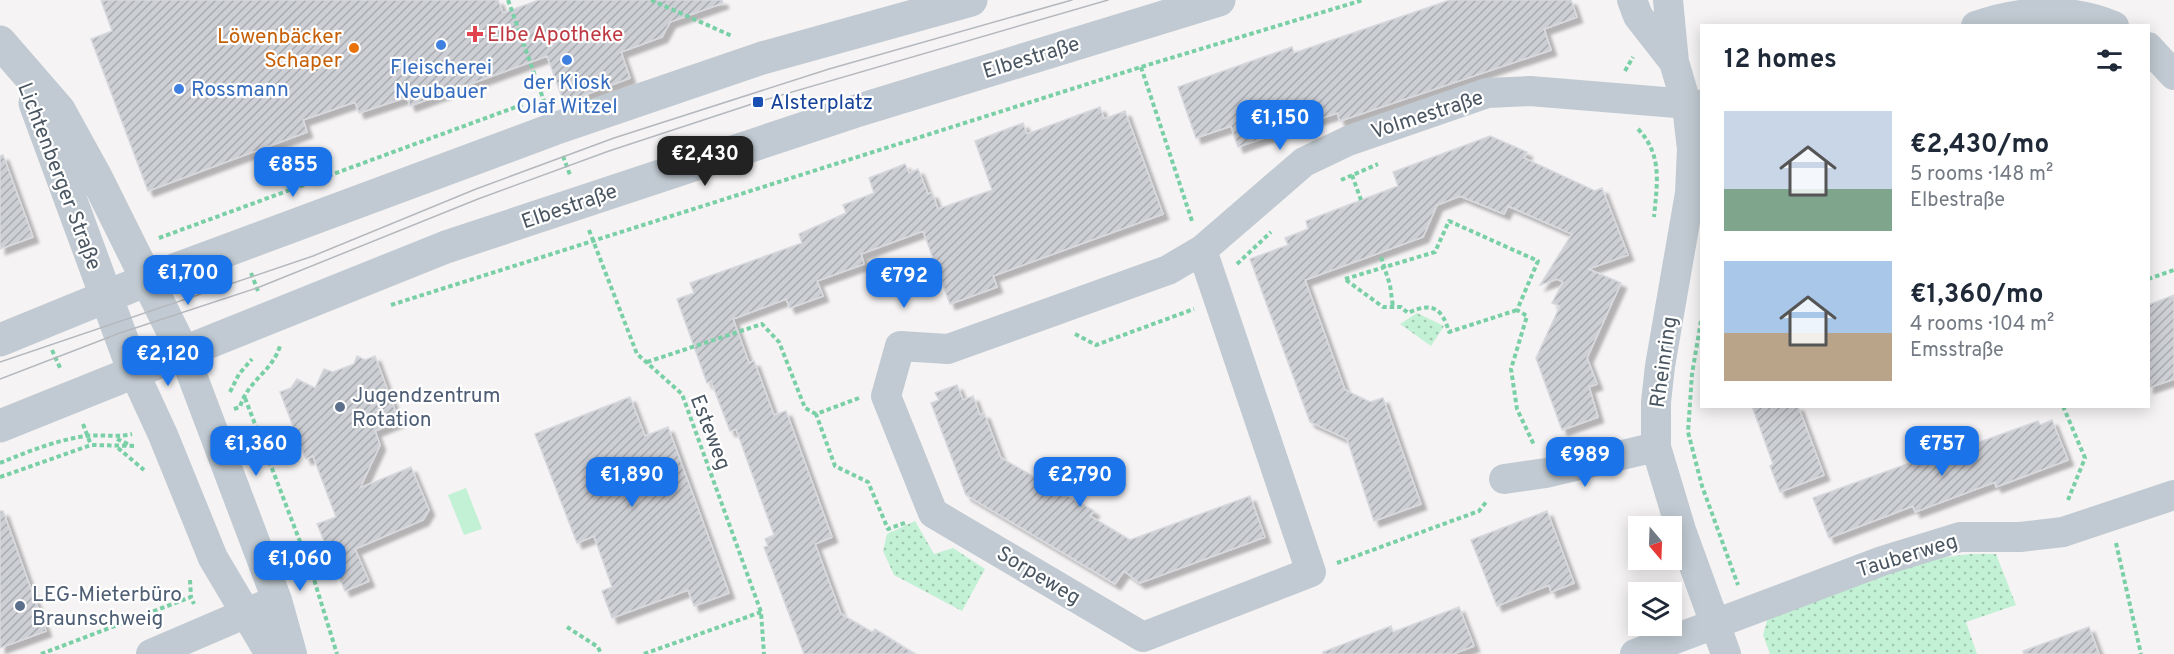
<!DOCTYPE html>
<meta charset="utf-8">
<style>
:root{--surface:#fff;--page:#f6f6f7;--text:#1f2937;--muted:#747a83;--accent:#1a73e8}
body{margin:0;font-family:Overpass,sans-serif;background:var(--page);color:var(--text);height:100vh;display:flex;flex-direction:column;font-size:22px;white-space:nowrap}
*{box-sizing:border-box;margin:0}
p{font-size:20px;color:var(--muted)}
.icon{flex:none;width:33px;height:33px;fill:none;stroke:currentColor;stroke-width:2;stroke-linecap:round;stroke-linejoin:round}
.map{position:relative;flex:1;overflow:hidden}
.sheet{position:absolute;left:1700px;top:24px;width:450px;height:384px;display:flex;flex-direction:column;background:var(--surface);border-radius:0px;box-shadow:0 3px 15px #0003}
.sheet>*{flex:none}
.needle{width:39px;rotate:161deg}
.buttons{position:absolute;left:1628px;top:516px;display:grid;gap:12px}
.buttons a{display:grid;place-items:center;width:54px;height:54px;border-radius:0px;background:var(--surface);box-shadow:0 3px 15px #0003;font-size:30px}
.price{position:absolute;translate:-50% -51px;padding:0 14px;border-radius:12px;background:var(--accent);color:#fff;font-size:20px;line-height:39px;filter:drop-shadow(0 2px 3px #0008)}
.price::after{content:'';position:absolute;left:50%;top:36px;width:18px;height:14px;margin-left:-9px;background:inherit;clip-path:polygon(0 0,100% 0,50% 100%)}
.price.active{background:#222;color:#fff}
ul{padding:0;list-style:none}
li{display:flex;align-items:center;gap:18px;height:150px;padding:0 24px}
li span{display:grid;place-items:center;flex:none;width:168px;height:120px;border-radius:0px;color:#555}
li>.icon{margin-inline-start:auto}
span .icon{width:72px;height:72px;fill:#fffc;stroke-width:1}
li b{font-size:26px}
h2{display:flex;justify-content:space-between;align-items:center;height:72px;padding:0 24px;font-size:26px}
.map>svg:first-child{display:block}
.green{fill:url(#green-dots)}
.pitch{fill:#c3f1d5}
.building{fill:url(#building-hatch);stroke:#d7d9de;stroke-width:1.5;filter:url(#shadow)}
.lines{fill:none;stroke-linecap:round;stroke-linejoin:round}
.path{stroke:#7ad0a6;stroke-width:4;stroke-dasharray:4.5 3;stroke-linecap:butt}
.minor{stroke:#c1cad2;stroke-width:30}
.tertiary{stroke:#c1cad2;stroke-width:33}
.tram{stroke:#b5b8bd;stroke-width:1.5}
.health-dot{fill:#e0444e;stroke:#fff;stroke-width:2}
.shop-dot{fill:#3f7fe0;stroke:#fff;stroke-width:2}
.food-dot{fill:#e8710a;stroke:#fff;stroke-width:2}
.transit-dot{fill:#1a4fb4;stroke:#fff;stroke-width:2}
.service-dot{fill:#5c6f8a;stroke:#fff;stroke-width:2}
.labels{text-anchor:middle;stroke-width:4.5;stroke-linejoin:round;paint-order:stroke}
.health-label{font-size:21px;fill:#be3a42;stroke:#fff;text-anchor:start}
.food-label{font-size:21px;fill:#c56008;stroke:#fff;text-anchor:end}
.street-label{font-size:21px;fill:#4a5661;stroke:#fff}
.shop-label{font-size:21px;fill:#366cbe;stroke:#fff}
.transit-label{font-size:21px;fill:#164399;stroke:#fff;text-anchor:start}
.service-label{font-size:21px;fill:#4e5e75;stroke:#fff;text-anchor:start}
</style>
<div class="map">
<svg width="2174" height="654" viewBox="0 0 2174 654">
<defs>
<pattern id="green-dots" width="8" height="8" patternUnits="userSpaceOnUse" patternTransform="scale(1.5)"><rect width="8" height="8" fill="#c3f1d5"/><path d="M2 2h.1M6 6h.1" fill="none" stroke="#a0c6b0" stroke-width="1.8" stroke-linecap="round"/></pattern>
<pattern id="building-hatch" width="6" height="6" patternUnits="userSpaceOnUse" patternTransform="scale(1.5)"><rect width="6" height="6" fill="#cdcfd5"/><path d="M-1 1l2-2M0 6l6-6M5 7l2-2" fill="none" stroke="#a8abb0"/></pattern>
<filter id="shadow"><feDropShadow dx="5.5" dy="5.5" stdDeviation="1.5" flood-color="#0004"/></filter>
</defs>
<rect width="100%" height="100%" fill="#f5f3f3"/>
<path class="green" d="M1417,313L1444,326L1431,346L1400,324Z
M915,521L934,554L953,548L985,569L962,611L894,575L883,551L887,534Z
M1970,554H1996L2016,605L1966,622L1977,654H1770L1763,635L1768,617L1925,560Z"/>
<path class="pitch" d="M466,488L482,529L464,535L448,495Z"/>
<path class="building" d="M101,0H498L503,13L539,0H722L723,3L670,22L662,37L621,52L630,78L569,101L568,98L563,100L547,56L410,106L407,97L359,113L355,102L303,120L307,132L148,191L91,39L112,31Z
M1450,0H1571L1577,17L1544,29L1551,50L1340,121L1337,113L1238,147L1231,126L1196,138L1178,87L1292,47L1294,53Z
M1100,107L1104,119L1125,111L1163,214L993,276L997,287L950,304L923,231L861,254L864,264L817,281L823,296L790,308L786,299L733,319L749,363L754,361L774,415L786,411L832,537L815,544L841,614L872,632L875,629L915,654H804L764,547L768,546L765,539L774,535L736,429L730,431L711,381L707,383L677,299L694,293L690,283L802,243L799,234L846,213L843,205L874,193L869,178L905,164L909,173L918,169L928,194L932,193L938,209L992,190L975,141L1023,123L1027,134Z
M1490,136L1527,152L1524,158L1595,191L1602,188L1628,255L1588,269L1621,283L1587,358L1597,384L1589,387L1598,417L1562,430L1536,358L1560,306L1552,303L1563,282L1557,279L1540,285L1572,234L1508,206L1504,214L1460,196L1437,205L1423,237L1305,280L1345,390L1370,402L1383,398L1421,504L1374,521L1347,439L1310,422L1250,259L1288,245L1285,238L1308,229L1306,221L1398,186L1393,172Z
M3,155L33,237L0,249V156Z
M2174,295V379L2148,388V305Z
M357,356L365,360L375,356L399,421L375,431L380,445L360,488L411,467L429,510L423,520L355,549L369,581L345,591L317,524L336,517L313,456L306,459L297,437L290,434L293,426L280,392L291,388L297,379L315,388L324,369L333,372L354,364Z
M957,385L963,400L973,396L980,415L984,413L1001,458L1094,511L1090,516L1130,540L1250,496L1265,537L1140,583L1124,571L1115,584L966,495L931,403L939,400L935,393Z
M630,397L645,436L668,427L729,593L694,606L688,590L612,618L602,591L612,587L594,536L577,543L535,434Z
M1752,406H1798L1824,475L1780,492L1770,466L1773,464Z
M2052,420L2068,460L1996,487L1995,482L1915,512L1913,506L1829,538L1813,498L1965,443L1966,447L2038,421L2040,425Z
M0,511H3L46,631L0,648Z
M1547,511L1574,583L1551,592L1549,585L1497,606L1471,540Z
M1459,607L1474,646L1453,654H1323V652L1391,626L1393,632Z
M2089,627L2099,654H2024L2023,651Z"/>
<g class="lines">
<path class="path" d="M508,0L544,101
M651,0L732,36
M1141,67L1192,221
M1625,71L1633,57
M1638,129C1663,155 1657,184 1654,217
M563,156L570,175
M1352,175L1361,200
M1341,180L1378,164
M589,230L637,354L682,394L761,612L764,654
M159,238L524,104
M1381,257L1390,285L1393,307
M1237,264L1271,232
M251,273L258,291
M1345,279L1435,252L1449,221L1538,261L1517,310L1527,316L1511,369L1517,409L1534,445
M2148,279L2174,270
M1346,280L1383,307H1401L1408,313C1431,302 1442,307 1449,332L1517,310
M391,305L1141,67L1363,0
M1701,321L1692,374L1688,432L1702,486L1738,585
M1075,334L1096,345L1194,309
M52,350L61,370
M647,362L762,324L779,342L805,408L816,414
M230,392L239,374L252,359
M245,398L312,573L337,654
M859,398L816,414L835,466L868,482L888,529L907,522
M2063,406L2085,458L2068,500
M234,409L240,407C248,380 272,372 280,346
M83,424L91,445
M117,439L132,446
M118,448L144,470
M0,463C27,452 56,440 86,436C102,434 116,438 132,434
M0,477L91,445L137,446
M2116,543L2141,654
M1337,563L1479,511L1487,501
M190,580L191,597
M567,627L598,647L601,654
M41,654L191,597L194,604
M644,654L761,612"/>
<path class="minor" d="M1632,0L1638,16L1674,62
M1668,0L1674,62L1687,106L1692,149L1690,193L1660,366L1656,402V447L1681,530L1726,654
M1976,26C2022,10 2068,7 2114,26
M2148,47L2174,75
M1202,250L1311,572L1143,637L933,513L886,396L900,346L948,349L1168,270L1202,250L1304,162L1348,141L1487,93L1530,91L1701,105
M184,354L277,600L292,654
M134,372L163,435L213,558L270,654
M1504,479L1546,473L1656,447
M151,654L263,606
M1635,654L1882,561L1960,537H2020L2063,532L2174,495"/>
<path class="tertiary" d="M0,42L59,110L97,179L184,354
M35,103L134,372
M0,340L147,280L554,129L762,58L971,0
M0,426L446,247L853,112L1219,0"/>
<path class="tram" d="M0,362L313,256L476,189L614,138L829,69L1072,0
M0,379L120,333L257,288L478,199L609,151L758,102L1108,0"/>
</g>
<path class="health-dot" d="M472 25h6v6h6v6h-6v6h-6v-6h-6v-6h6z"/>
<g class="shop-dot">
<circle cx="441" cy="45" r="6"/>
<circle cx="567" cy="60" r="6"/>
<circle cx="179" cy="89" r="6"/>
</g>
<circle class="food-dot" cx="354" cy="48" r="6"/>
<rect class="transit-dot" x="752" y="96" width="12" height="12" rx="3"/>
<g class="service-dot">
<circle cx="340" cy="407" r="6"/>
<circle cx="20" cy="606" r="6"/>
</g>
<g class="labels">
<g class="health-label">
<text x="487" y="41">Elbe Apotheke</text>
</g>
<g class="food-label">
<text x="342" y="43">Löwenbäcker<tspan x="342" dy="24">Schaper</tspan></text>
</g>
<g class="street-label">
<text transform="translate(1031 57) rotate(-17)" y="7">Elbestraße</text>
<text transform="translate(1427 114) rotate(-18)" y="7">Volmestraße</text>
<text transform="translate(60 176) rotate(69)" y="7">Lichtenberger Straße</text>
<text transform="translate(569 206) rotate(-19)" y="7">Elbestraße</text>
<text transform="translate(1663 362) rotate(-82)" y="7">Rheinring</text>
<text transform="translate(711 432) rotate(69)" y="7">Esteweg</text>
<text transform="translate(1907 555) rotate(-17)" y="7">Tauberweg</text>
<text transform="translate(1039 575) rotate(31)" y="7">Sorpeweg</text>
</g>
<g class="shop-label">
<text x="441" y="74">Fleischerei<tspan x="441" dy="24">Neubauer</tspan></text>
<text x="567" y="89">der Kiosk<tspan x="567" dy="24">Olaf Witzel</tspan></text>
<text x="191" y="96" text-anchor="start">Rossmann</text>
</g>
<g class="transit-label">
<text x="770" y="109">Alsterplatz</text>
</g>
<g class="service-label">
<text x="352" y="402">Jugendzentrum<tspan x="352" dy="24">Rotation</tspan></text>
<text x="32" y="601">LEG-Mieterbüro<tspan x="32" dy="24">Braunschweig</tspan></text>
</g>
</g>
</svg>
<div class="buttons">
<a><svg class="needle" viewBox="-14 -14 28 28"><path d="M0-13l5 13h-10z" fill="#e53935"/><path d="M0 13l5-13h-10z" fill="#747a83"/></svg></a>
<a><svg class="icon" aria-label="layers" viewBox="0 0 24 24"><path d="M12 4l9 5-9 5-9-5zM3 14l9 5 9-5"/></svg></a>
</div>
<b class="price" style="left:1280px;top:151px">€1,150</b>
<b class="price active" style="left:705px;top:187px">€2,430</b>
<b class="price" style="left:293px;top:198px">€855</b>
<b class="price" style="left:188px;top:306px">€1,700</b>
<b class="price" style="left:904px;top:309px">€792</b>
<b class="price" style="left:168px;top:387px">€2,120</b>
<b class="price" style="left:256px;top:477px">€1,360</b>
<b class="price" style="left:1942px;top:477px">€757</b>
<b class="price" style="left:1585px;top:488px">€989</b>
<b class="price" style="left:632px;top:508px">€1,890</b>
<b class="price" style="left:1080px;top:508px">€2,790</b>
<b class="price" style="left:300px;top:592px">€1,060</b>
<section class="sheet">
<h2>12 homes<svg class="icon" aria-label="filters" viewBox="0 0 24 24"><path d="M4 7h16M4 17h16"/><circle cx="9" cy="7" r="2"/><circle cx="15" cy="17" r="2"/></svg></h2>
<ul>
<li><span style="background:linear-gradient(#c9d6e8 65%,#7fa58c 0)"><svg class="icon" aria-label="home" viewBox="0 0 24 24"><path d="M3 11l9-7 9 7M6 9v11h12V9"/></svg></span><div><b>€2,430/mo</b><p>5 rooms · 148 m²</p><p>Elbestraße</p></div></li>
<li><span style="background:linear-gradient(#a9c7e8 60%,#b9a48a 0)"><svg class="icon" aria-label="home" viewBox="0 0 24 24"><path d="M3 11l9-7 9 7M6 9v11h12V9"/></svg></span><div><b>€1,360/mo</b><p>4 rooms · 104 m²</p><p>Emsstraße</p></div></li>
</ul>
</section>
</div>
